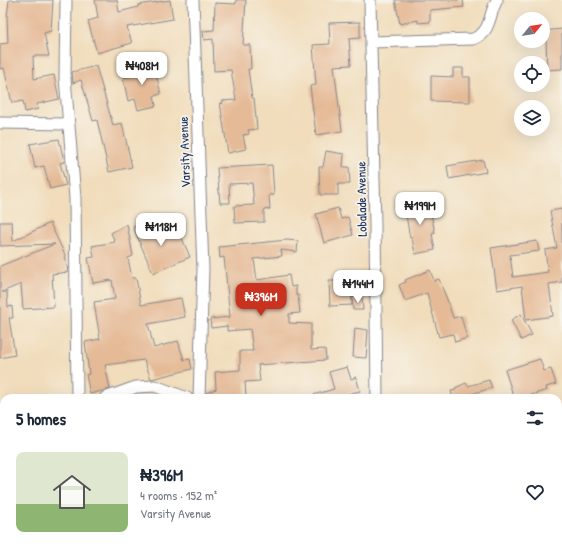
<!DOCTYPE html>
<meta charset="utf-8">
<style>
:root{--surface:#fff;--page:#f6f6f7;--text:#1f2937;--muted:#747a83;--line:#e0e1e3;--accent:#c8321e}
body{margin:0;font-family:"Patrick Hand",sans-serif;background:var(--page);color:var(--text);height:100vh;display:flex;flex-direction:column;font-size:15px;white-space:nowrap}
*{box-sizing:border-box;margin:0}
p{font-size:13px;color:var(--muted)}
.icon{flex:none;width:22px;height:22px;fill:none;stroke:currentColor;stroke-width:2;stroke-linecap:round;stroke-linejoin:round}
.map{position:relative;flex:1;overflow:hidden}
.sheet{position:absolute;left:0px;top:394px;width:562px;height:156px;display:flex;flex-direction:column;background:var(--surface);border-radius:12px 12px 0 0;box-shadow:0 4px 16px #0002}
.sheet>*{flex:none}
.needle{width:26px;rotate:60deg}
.tools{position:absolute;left:514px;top:12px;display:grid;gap:8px}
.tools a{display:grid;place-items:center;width:36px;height:36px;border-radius:50%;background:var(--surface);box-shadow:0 4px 16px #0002;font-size:20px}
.price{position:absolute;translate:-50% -34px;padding:0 9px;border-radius:8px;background:#fff;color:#222;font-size:13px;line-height:26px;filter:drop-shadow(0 1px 2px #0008)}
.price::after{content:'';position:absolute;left:50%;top:24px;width:12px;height:9px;margin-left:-6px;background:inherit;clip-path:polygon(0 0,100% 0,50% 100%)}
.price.current{background:var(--accent);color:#fff}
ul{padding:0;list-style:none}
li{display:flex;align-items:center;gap:12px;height:100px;padding:0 16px}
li+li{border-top:1px solid var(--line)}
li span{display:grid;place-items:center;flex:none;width:112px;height:80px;border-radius:8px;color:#555}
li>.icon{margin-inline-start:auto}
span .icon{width:48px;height:48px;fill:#fffc;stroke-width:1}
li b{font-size:17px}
h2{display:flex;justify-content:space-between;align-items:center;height:48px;padding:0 16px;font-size:17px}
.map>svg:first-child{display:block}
.building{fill:#e5ba96}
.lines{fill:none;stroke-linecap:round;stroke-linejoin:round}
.minor-casing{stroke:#86868d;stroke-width:13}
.minor{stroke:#fff;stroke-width:11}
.labels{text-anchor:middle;stroke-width:3.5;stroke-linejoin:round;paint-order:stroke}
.street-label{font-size:13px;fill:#1b2f5e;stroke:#f7f3e8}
</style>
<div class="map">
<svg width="562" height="550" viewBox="0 0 562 550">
<rect width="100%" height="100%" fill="#f7f3e8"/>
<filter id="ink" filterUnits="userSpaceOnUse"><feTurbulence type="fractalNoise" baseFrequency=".025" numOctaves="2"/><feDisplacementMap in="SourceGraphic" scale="8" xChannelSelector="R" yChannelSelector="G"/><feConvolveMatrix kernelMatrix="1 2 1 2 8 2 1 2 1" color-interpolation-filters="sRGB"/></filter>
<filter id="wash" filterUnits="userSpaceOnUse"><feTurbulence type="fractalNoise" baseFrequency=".012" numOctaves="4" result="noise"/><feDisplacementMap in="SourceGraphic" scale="16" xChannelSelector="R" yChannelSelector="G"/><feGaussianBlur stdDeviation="0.9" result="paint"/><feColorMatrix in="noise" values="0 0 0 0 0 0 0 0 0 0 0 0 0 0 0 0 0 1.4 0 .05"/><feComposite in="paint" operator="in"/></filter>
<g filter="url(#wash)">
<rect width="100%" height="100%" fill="#f1ddbc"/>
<g id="blocks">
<path class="building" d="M9,0H53L51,31L44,33L49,56H33L34,79L54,75L59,99L37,104L38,109L25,112L23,101L12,103L4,68L0,69V44L8,43L7,16Z
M95,0H117L119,12L138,7V5L170,0L173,19L127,27L132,43L97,53L88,21L98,18Z
M236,0H246L243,45H250L251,69H248L252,98H254L257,129L248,130L249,134L243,135L246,149L228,153L220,103L223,104L222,101L236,100L231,70L214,71L213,39L204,40L203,31L214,30L215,3L236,4Z
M395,0H463L464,7L430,10V22L418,23V20L400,24Z
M360,22V38L349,39L351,65L334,66L342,131L316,135L310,86L316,85L313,45L330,44L329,23Z
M562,29V69L547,70L546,40L543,41V31Z
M153,62L161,94L154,96L156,106L138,110L135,99L128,101L123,78L130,76L128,68Z
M96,66L113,125L122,123L132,167L109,172L97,120L93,121L81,80L73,83L72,72Z
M453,68H463V77H470V102L431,101V76L453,77Z
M59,139L64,162L60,163L66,185L50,189L44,166L35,168L30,144Z
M326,151L344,154L343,167H349L350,184H338V195H320L319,167H323Z
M483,160L486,172L449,179L447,166Z
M272,165L274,195H269L270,209L264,210V222L235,223L234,206L254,205L252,183L229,184L230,203H220L217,168Z
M428,199L435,233L432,234L435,250L415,254L412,238H410L404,204Z
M338,208L341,219L348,217L353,235L324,243L316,214Z
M562,209V282L549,284L553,316L526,320L522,286L497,290L491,248L537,241L539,251L510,255L513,277L548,272L545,250L557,248L550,211Z
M147,220L151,228L158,225L164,238L179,231L190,257L153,273L133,227Z
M0,222H12L13,241L50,223L65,255L68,272L52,274L54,307L23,309L21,284L2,292H7L8,307L12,306L13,318H9L15,355L0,358V266L55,244L0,246Z
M127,224L133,256L128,258L132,278H136L141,305L181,298L185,317L148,324L154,348L178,341L184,360L190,359L192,369L151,379L144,360L105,365L110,389L90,394L86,375L89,374L85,342L100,339L94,302L115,299L112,280L93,283L88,258L94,257L92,246L115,242L111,233Z
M287,240L298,241L297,252L281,250L282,256L254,259L257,280L289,275L291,287L296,286V295H298L300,313L289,314V323L311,324V350L325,349L326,360L258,365L260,381L245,382L246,398H206V393L216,389L215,372L240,370V351H253L250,329L227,331V326L211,328L210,319L230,317L224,257L220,258L219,247Z
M430,270L434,281L439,279L448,302L453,318L461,316L467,338L455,342L453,334L439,337L427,293L405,301L399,285L406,282L405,280Z
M329,281H351L352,305L330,306Z
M352,297H362L363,310H353Z
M521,314L532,335L521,340L511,320Z
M355,328L368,330L366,358L353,357Z
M540,359L544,371L551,369L556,384L546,387L547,390L522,398H514L505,370Z
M347,367L351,379L356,377L360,391L348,394L349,398H313V395L334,389L329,372Z
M489,380L492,388L471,394L473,398H453L451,391L456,390L455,388L466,383L468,386Z"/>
</g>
</g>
<g filter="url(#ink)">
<use href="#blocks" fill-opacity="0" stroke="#86868d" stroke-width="1"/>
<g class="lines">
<g class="minor-casing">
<path id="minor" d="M66,0L65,78L75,198L77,398
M193,0L203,269L199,398
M370,0L375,224L377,398
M371,42L473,39C492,32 488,15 497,0
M0,123L68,124
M105,398L136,387L155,386L187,398
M82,546V550
M200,546V550
M378,546V550"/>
</g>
<use href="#minor" class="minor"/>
</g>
</g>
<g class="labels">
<g class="street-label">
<text transform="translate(184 152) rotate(-92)" y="5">Varsity Avenue</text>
<text transform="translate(361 199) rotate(-91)" y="5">Lobalade Avenue</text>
</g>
</g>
</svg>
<div class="tools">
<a><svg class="needle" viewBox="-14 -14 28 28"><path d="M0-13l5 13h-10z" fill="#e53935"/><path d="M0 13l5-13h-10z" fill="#747a83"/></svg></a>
<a><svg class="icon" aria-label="locate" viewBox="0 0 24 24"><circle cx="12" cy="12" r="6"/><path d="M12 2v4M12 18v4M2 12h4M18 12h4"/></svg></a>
<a><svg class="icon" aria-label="layers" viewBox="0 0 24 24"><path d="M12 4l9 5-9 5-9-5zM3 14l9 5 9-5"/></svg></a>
</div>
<b class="price" style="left:142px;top:86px">₦408M</b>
<b class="price" style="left:420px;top:226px">₦199M</b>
<b class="price" style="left:161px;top:247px">₦118M</b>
<b class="price" style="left:358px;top:304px">₦144M</b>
<b class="price current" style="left:261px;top:317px">₦396M</b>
<section class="sheet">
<h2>5 homes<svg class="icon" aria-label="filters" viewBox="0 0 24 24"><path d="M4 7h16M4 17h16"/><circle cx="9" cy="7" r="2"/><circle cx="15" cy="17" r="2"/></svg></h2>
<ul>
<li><span style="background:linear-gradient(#dfe7d0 65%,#8fb573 0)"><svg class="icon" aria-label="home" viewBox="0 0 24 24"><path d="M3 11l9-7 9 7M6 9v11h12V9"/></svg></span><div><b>₦396M</b><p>4 rooms · 152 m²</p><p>Varsity Avenue</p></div><svg class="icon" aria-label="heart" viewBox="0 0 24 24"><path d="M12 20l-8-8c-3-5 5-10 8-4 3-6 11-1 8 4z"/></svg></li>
</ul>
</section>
</div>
